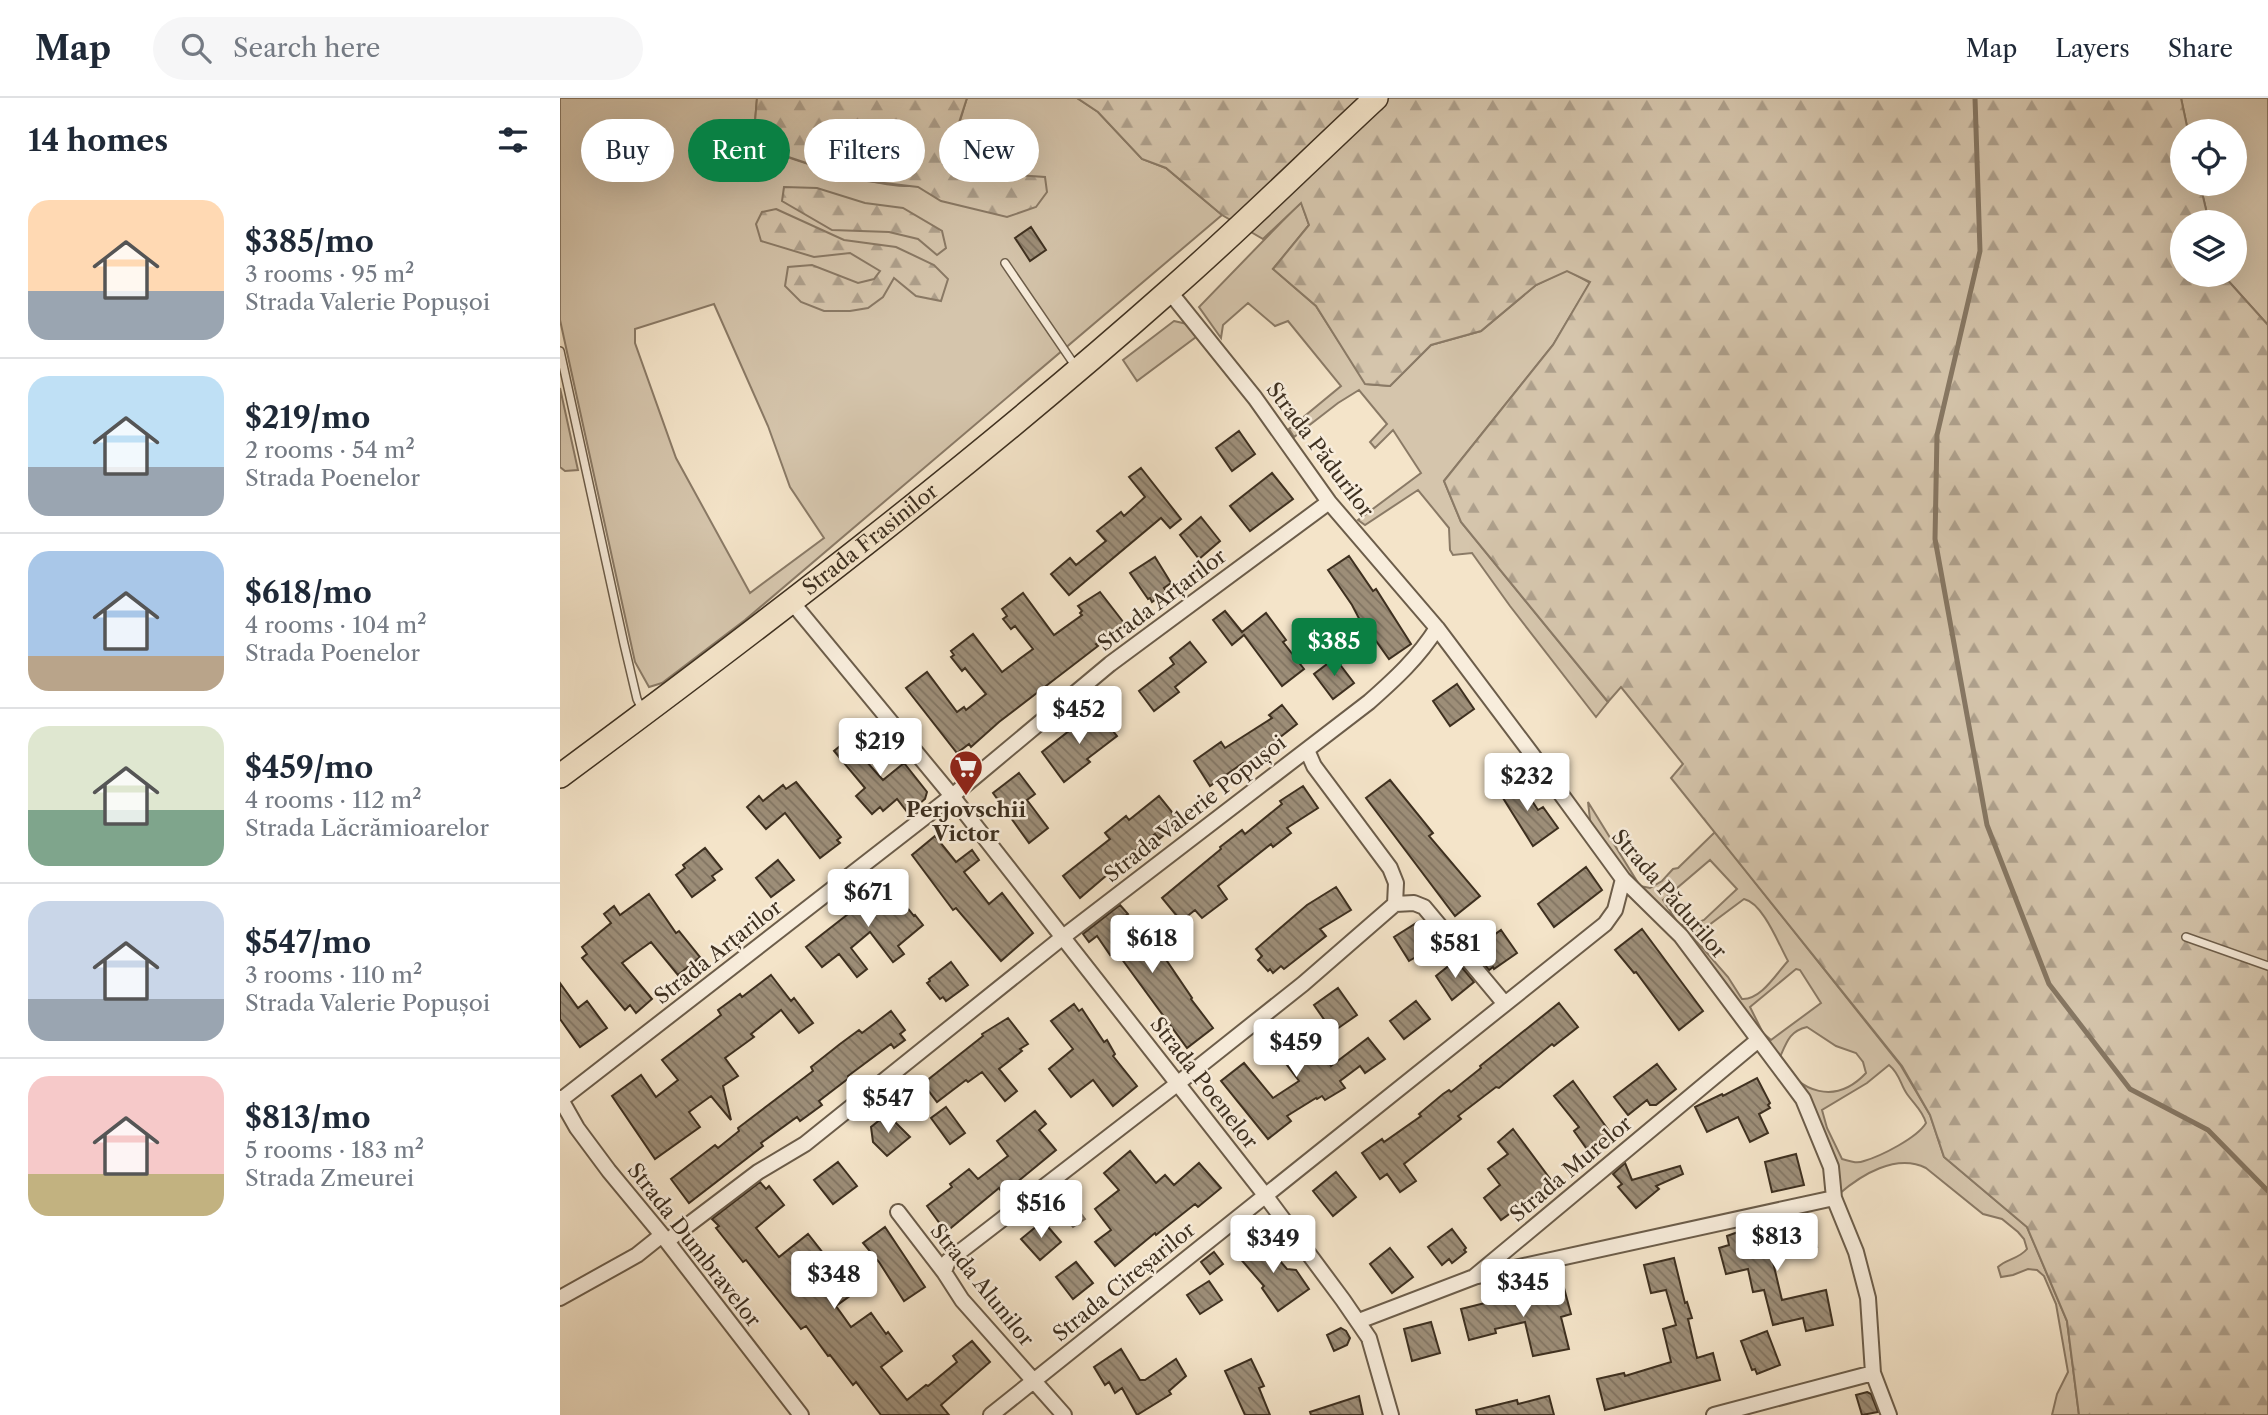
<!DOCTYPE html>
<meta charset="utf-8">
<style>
:root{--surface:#fff;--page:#f6f6f7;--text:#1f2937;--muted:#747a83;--line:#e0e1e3;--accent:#0b8043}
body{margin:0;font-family:"Libre Caslon Text",serif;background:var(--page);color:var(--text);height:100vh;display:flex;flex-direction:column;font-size:26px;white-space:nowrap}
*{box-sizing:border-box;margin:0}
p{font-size:23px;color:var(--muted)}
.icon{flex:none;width:38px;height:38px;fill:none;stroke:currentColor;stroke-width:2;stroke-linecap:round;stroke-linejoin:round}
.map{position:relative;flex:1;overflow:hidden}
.sheet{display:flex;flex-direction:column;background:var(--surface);width:560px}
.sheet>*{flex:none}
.banner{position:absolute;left:21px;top:21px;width:665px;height:63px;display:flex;gap:14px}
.fabs{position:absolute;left:1610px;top:21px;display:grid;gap:14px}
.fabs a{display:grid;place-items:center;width:77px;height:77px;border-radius:50%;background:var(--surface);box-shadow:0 7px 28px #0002;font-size:35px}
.price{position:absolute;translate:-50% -60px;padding:0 16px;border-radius:7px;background:#fff;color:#222;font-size:23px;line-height:46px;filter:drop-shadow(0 2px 4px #0008)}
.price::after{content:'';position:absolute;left:50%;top:42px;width:21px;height:16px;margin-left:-10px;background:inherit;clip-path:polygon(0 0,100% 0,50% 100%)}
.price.active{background:var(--accent);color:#fff}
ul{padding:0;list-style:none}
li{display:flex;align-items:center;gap:21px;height:175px;padding:0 28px}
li+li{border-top:2px solid var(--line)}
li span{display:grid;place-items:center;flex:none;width:196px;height:140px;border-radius:21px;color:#555}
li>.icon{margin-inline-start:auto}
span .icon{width:84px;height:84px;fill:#fffc;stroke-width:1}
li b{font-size:30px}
h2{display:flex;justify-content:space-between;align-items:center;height:84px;padding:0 28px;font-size:30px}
.pill{padding:0 24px;border-radius:32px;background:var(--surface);box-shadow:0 7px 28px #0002;font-size:24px;line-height:63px}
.pill.active{background:var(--accent);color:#fff}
header{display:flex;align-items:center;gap:42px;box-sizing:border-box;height:98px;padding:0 35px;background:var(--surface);border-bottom:2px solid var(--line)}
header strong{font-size:33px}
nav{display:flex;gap:38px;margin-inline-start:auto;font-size:24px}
.search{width:490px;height:63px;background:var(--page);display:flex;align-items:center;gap:18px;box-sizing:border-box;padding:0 24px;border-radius:38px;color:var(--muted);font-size:26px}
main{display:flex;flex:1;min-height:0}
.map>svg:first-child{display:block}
.grass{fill:#d5c5ac;stroke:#8a7a66;stroke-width:2;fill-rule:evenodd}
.forest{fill:url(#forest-firs);stroke:#8a7a66;stroke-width:2}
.water{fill:url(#water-ripples);stroke:#867763;stroke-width:2}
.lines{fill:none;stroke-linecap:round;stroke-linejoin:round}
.stream{stroke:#867763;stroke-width:5}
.building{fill:url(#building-back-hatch);stroke:#3e3020;stroke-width:2}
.service-casing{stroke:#6c5d4a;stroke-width:10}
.minor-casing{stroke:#6c5d4a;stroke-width:18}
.primary-casing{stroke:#3e3020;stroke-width:26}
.service{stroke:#f8eddc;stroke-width:7}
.minor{stroke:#f8eddc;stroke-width:14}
.primary{stroke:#f4e4c9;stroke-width:23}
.labels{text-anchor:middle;stroke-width:5;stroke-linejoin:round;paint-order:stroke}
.street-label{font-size:21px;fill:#3e3020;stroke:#f8eddc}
.poi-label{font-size:21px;font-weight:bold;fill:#3e3020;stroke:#f8eddc}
</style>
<header>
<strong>Map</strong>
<div class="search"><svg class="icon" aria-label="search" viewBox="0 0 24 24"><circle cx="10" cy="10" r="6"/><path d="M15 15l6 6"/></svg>Search here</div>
<nav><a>Map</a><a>Layers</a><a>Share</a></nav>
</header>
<main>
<section class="sheet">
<h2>14 homes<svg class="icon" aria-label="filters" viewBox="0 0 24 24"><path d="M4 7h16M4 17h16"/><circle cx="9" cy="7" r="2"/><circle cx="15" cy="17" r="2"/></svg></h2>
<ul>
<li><span style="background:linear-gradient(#ffd9b3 65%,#9aa5b1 0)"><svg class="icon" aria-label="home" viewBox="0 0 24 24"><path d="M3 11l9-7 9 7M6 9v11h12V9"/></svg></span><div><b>$385/mo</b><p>3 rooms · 95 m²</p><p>Strada Valerie Popușoi</p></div></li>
<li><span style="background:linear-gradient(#bfe0f5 65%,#9aa5b1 0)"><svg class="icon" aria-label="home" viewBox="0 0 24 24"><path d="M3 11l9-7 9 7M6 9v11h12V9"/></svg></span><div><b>$219/mo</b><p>2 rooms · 54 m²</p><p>Strada Poenelor</p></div></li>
<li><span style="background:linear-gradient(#a9c7e8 75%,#b9a48a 0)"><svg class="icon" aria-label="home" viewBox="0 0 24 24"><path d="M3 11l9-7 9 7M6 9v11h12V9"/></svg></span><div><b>$618/mo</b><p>4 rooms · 104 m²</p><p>Strada Poenelor</p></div></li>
<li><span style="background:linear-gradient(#dfe7d0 60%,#7fa58c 0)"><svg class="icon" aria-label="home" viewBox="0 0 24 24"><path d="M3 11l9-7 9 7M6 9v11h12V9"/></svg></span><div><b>$459/mo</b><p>4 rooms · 112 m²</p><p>Strada Lăcrămioarelor</p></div></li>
<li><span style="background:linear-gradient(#c9d6e8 70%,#9aa5b1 0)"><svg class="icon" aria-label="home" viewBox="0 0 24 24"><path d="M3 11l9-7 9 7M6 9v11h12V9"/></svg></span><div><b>$547/mo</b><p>3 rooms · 110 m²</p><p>Strada Valerie Popușoi</p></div></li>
<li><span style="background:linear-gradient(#f6c9c9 70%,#c2b280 0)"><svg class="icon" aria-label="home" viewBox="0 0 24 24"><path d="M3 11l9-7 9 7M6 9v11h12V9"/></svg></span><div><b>$813/mo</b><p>5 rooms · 183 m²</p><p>Strada Zmeurei</p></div></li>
</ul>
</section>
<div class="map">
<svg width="1708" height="1317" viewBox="0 0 1708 1317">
<defs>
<pattern id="forest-firs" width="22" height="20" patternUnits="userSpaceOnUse" patternTransform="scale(1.75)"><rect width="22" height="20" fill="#d5c5ac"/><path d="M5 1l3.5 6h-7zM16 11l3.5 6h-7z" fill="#aea08c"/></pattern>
<pattern id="water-ripples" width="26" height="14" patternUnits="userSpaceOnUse" patternTransform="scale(1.75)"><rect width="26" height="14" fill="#b6a790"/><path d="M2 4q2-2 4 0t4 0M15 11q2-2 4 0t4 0" fill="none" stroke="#958875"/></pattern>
<pattern id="building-back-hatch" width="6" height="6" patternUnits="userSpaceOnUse" patternTransform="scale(1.75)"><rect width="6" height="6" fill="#9d8e78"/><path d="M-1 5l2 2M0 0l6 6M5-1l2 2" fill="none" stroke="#817462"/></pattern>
</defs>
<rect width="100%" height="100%" fill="#f4e4c9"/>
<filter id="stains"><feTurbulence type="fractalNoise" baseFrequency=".00286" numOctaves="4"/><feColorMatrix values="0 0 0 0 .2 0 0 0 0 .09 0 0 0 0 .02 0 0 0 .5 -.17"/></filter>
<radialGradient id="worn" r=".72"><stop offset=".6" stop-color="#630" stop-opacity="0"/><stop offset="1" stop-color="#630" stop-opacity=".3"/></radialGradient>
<path class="grass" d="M0,0H197L193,47C225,58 350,106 376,81C388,69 401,18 407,0H517L538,14L582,61L606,70L662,117L185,522L102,585L89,589L75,564L0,222ZM154,206L208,328L230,389L264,440L190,495L116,360L75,245V231Z
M1621,0H1708V227L1663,177H1675V124H1649L1640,86H1675V33H1628Z
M741,104L749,127L713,171L756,208L806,286L830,288L871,247L921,233L976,187L1007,172L1030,185L993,247L884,383L901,424L1048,604L1036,619L950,508L912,455L893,457L890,452L889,430L858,392L805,427L798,422L861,375L833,332L815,350L810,344L827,326L799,292L778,305L734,339L729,331L781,288L728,223L715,228L688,205L663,227L661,240L639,209Z
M614,223L627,226L636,239L577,283L563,262Z
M0,290L18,372L5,373L0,369Z
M1028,704L1080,788L1090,790L1102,783L1113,771L1118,770L1155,734L1341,968L1370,1017L1384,1059L1467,1129L1507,1223L1519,1317H1492L1497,1296L1508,1274L1496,1206L1484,1178L1477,1172L1468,1171L1453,1177L1441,1179L1438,1169C1446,1161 1459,1161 1467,1151L1464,1141L1458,1134L1442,1121L1423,1116L1366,1070C1336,1055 1301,1077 1279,1096L1257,1022L1031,730ZM1150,762L1177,791L1144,822L1126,829L1118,825L1103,802ZM1184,801C1203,805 1219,847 1228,863C1216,876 1201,902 1182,901L1168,879L1133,839ZM1236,871L1240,872L1261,905L1211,942L1203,935L1190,909ZM1247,929L1276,948L1296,955L1303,964L1306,975C1276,1007 1239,996 1220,959C1227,943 1230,933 1247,929ZM1329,967C1340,976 1340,986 1347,996C1354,1006 1363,1013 1366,1025C1357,1040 1321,1058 1304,1063C1296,1066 1290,1063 1282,1061L1267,1030L1262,1012L1307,985Z"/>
<path class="forest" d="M197,0H407L391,49L383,66L393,73L485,79L487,94L476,109L447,119L381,103L358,89L307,83L273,74L193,47Z
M517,0H1621L1628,33H1622V86H1640L1649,124H1622V177H1663L1708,227V1317H1519L1507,1223L1467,1129L1384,1059L1370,1017L1342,968L1111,680L1123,666L1061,589L1048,604L901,424L884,383L993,247L1030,184L1007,173L976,187L921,233L871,247L830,288L805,286L756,208L713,171L749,127L741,105L703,141L662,117L606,70L582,61L538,14Z
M224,89L257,90L305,105L343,110L382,133L386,150L377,157L358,141L329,134L272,132L222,103Z
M216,111L284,142L336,149L374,167L388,181L381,203L356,198L334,180L323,199L308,210L290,213H264L241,204L225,188L228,169L252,167L298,185L314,181L320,173L290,155L254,159L201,143L196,126L202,114Z"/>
<path class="water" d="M510,1101L525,1121L513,1129L498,1110Z"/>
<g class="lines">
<path class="stream" d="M1415,0L1420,153L1377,337L1375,441L1427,727L1489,886L1570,991L1648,1032L1708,1093"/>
</g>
<path class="building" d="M471,129L486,152L470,163L455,140Z
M679,333L695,356L672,373L656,350Z
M581,370L621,421L610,430L601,420L509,497L491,476L510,460L516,467L546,443L537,433L561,414L564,418L585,399L569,379Z
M712,375L733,401L690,433L670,408Z
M641,419L660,443L639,461L620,437Z
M789,458L813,493L816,491L851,546L829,561L806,529L804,530L792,507L768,472Z
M595,459L611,485L604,490L607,494L592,504L590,500L588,501L570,475Z
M540,494L564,525L536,546L538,548L439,624L411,649L409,646L397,655L346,590L367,574L397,614L404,609L406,612L426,596L405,570L402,573L391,559L394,557L391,553L413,536L442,574L473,551L455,528L451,531L443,521L447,518L442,511L463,495L494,537L522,517L520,515L522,513L518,508Z
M665,513L682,534L706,515L726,542L723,544L744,571L722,588L684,537L672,547L653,522Z
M630,544L646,564L615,589L619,594L594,613L579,593L614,566L610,560Z
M775,560L794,585L773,601L754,576Z
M897,586L914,611L890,628L873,603Z
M722,607L737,626L706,650L708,653L685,668L683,665L650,688L634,663L661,644L665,650L712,620L709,617Z
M536,612L557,638L527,661L530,664L504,684L482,654Z
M300,632L318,653L306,663L323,682L344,665L367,694L365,701L348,715L337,701L323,713L320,709L312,716L296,698L305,690L274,653Z
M459,675L475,696L467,702L488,730L469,745L433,695Z
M957,680L978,712L983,709L998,730L973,748L938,692Z
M830,682L873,735L869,738L920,798L895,818L806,700Z
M236,684L281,739L277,742L280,745L260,760L225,715L206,731L187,709L199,698L203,703L223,687L226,691Z
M743,688L758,710L727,730L731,735L713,749L711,746L658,788L667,801L642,820L635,812L621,823L602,800L661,751L660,749L682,732L685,736L722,706L720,703Z
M599,698L620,724L599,741L595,736L520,800L503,778L550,741L545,735L566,718L569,722Z
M375,738L396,764L412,752L419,762L404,774L429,806L442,795L473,835L441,863L396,810L393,812L352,757Z
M145,750L162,771L152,778L155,782L132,799L116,777L125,770L123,767Z
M218,762L234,782L211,799L196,780Z
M1026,769L1042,792L994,829L978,806Z
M326,783L354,818L355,817L363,827L338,848L344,856L333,864L310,834L291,850L307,871L297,879L279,856L262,869L246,849L306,802L304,800Z
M776,789L791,812L760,831L766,838L724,871L721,868L713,875L710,871L708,873L698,862L702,858L696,851L747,807Z
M89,796L116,835L119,833L140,859L118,877L91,844L62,865L92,901L76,915L70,907L65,912L22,860L27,856L22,849L51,825L44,816L54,808L60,817Z
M560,807L568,816L565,818L586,846L592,841L632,900L631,901L653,930L627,950L561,860L559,861L553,854L550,857L537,838L529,844L523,836Z
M858,824L873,849L849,863L834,839Z
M1082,831L1143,913L1119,932L1076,874L1074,875L1055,852Z
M941,832L957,855L934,871L933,869L929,872L913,852Z
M896,862L914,884L892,902L876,878Z
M391,864L408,887L386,903L383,899L380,901L367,885L370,883L369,881Z
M211,877L231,903L234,900L253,925L239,935L221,912L191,936L194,939L165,960L178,978L163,988L171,1022L151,998L129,1014L140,1029L95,1061L52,998L81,977L96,999L118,982L102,962L161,917L158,912L180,896L182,899Z
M0,885L18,910L27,903L47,930L20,949L0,921Z
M778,890L797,917L777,931L774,927L770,930L754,907Z
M856,903L870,921L844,941L830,923Z
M999,905L1018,929L994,948L992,946L939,990L936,989L898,1018L901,1021L844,1066L856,1083L840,1094L827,1076L820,1081L802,1055L822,1041L824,1044L861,1018L859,1016L883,996L889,992L891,994L921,970L920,968Z
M514,906L519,913L522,911L544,944L547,942L555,956L553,958L577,988L553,1008L533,982L511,999L489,971L513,951L491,923Z
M331,913L345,932L340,936L345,942L334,950L331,946L288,978L289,980L259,1003L262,1007L240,1023L237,1019L201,1045L203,1048L129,1105L111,1081L155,1047L158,1050L179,1033L178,1030L253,973L251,969L280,946L299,932L302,935Z
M448,920L468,946L460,951L462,953L439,971L457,993L445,1003L422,974L408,984L406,982L377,1004L365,988L367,987L365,984L423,938L422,936Z
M732,923L764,965L768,963L771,968L808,940L825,961L805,975L800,968L780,983L785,990L765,1002L762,998L757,1001L756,1000L727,1018L731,1023L708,1041L661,983L684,965L713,1000L739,983L711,946L717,942L713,937Z
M1097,966L1116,991L1096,1007H1090L1087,1002L1068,1017L1054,999Z
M1197,980L1210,1005L1208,1007L1210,1010L1199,1016L1208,1035L1190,1044L1178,1019L1147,1034L1135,1009L1162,996L1163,998Z
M1013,983L1052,1037L1029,1054L1014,1033L1019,1029L994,998Z
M386,1009L405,1035L390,1046L371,1020Z
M475,1013L486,1026L479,1032L496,1052L450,1090L448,1087L441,1093L439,1090L386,1134L367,1108L392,1089L390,1086L409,1071L418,1081L448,1058L437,1043Z
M327,1016L350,1039L327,1058L313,1044L311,1029Z
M953,1031L991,1082L987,1085L989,1087L941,1122L924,1100L940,1087L928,1071L948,1056L938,1044Z
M570,1053L596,1085L605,1077L614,1087L639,1065L661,1090L638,1109L635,1106L596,1137L595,1135L555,1168L535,1144L551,1132L535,1111L559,1092L544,1075Z
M1236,1056L1244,1087L1212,1094L1205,1064Z
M278,1064L297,1088L273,1106L254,1082Z
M1065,1065L1072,1082L1120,1068L1123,1076L1096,1088L1099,1091L1076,1110L1058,1089L1062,1086L1053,1076Z
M776,1074L796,1099L773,1118L753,1093Z
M200,1084L206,1091L209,1088L224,1107L196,1130L219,1159L248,1136L271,1165L275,1161L283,1172L279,1175L294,1195L276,1208L291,1229L311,1215L326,1236L328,1234L342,1253L321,1269L347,1302L366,1287L368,1288L397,1264L393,1258L412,1243L430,1264L381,1307L389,1317H321L296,1284L293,1287L270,1257L268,1258L246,1228L241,1231L186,1162L183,1164L156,1130L159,1128L152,1121Z
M483,1123L501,1144L480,1162L461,1141Z
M1250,1124L1257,1149L1212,1160L1222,1202L1266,1192L1273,1227L1246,1233L1243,1220L1213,1227L1204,1192L1193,1194L1188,1171L1166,1176L1159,1150L1169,1147L1167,1138L1189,1130L1192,1142L1223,1134V1131Z
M325,1129L365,1189L344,1203L319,1164L303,1145Z
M892,1131L906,1150L904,1152L906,1154L892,1165L889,1161L882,1167L868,1149Z
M699,1139L727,1171L736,1172L749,1191L718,1213L702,1190L704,1188L678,1158Z
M830,1150L853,1179L832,1195L810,1166Z
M654,1154L663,1166L650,1176L641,1164Z
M1114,1160L1125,1205L1127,1204L1132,1220L1128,1221L1137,1260L1153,1255L1160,1282L1045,1312L1037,1281L1064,1275L1065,1278L1111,1264L1103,1231L1116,1227L1106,1192L1091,1195L1084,1167Z
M516,1164L533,1185L513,1201L496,1179Z
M649,1183L662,1202L640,1216L627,1197Z
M1004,1190L1011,1216L1001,1219L1009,1251L973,1258L965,1224L935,1231L936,1235L909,1242L901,1211L949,1199L948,1195L966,1191L968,1200Z
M871,1224L880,1255L852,1263L844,1231Z
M781,1230L786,1233L790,1240L787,1247L774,1253L767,1237Z
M1207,1233L1220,1267L1197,1276L1195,1271L1192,1272L1181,1243Z
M561,1251L580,1282H585L616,1261L626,1278L609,1293L611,1296L577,1317L562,1290L555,1295L549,1284L545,1287L534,1269Z
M691,1261L704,1288L699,1290L710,1317H685L665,1273Z
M1307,1294L1311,1296L1318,1314L1302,1317L1296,1297Z
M799,1298L803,1317H751L750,1314Z
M989,1298L994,1317H917L916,1312L957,1302L958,1306Z"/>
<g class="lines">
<g class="service-casing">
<path id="service" d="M445,165L516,269
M0,253L64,546L77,601L83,613
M1626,839L1708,868"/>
</g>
<g class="minor-casing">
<path id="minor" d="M609,193L695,300L769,404L877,530L971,655L1063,781L1121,838L1243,1001L1271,1069L1274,1100L1296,1154L1308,1200L1313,1275L1329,1317
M231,503L392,698L705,1097L783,1202L809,1240L831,1317
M747,652L754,668L830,770L836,785L835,806L854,805L864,809L945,906
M0,1000L17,1030L49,1073L102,1137L241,1317
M2,1001L392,698L550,566L769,404
M338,1114L384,1174L402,1202L504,1317
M107,1143L198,1074L245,1046L503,839L809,604C835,581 858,560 877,530
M384,1174L388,1163L617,986L743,886L835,806
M918,1178L1274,1100
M0,1200L77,1157L102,1137
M799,1223L914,1179L1197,943
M431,1317L1045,826L1055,812L1063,781
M1154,1317L1313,1275"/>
</g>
<g class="primary-casing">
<g id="primary">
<path id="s1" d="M0,678C208,524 415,365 609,193C680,131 747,64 816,0"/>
</g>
</g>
<use href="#service" class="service"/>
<use href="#minor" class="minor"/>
<use href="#primary" class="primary"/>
</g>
<defs>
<g id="supermarket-pin" transform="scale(1.75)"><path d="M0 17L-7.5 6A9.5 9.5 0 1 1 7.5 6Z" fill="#8f2418" stroke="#f8eddc"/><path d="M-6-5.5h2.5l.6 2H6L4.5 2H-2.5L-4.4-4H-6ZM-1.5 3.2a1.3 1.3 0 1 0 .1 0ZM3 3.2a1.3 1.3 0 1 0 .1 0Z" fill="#fff"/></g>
</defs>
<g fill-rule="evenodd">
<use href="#supermarket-pin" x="406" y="669"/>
</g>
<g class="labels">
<g class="street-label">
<text transform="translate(760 352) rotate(53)" y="7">Strada Pădurilor</text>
<text dy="7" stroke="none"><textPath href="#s1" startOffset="390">Strada Frasinilor</textPath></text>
<text transform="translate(602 502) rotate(-37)" y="7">Strada Arțarilor</text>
<text transform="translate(635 711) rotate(-38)" y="7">Strada Valerie Popușoi</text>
<text transform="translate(1109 796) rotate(49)" y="7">Strada Pădurilor</text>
<text transform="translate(158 854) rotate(-38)" y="7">Strada Arțarilor</text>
<text transform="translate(644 985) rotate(52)" y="7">Strada Poenelor</text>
<text transform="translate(1011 1071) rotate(-40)" y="7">Strada Murelor</text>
<text transform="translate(134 1147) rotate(52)" y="7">Strada Dumbravelor</text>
<text transform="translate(564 1184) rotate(-39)" y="7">Strada Cireșarilor</text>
<text transform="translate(422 1187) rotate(51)" y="7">Strada Alunilor</text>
</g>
<g class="poi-label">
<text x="406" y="719">Perjovschii<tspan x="406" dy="24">Victor</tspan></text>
</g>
</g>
<rect width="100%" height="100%" filter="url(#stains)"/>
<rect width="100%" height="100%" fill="url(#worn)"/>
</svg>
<div class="fabs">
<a><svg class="icon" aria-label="locate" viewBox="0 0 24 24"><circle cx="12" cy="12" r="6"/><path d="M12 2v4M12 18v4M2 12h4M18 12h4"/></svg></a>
<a><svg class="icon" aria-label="layers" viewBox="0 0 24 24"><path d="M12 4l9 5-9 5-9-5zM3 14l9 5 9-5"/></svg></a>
</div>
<b class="price active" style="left:774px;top:580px">$385</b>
<b class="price" style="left:519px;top:648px">$452</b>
<b class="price" style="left:320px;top:680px">$219</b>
<b class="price" style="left:967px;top:715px">$232</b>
<b class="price" style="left:308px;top:831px">$671</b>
<b class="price" style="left:592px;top:877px">$618</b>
<b class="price" style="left:895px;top:882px">$581</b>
<b class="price" style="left:736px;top:981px">$459</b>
<b class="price" style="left:328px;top:1037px">$547</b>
<b class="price" style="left:481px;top:1142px">$516</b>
<b class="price" style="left:1217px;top:1175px">$813</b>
<b class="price" style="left:713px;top:1177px">$349</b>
<b class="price" style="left:274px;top:1213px">$348</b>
<b class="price" style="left:963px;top:1221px">$345</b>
<div class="banner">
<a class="pill">Buy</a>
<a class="pill active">Rent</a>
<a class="pill">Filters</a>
<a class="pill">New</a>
</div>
</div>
</main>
